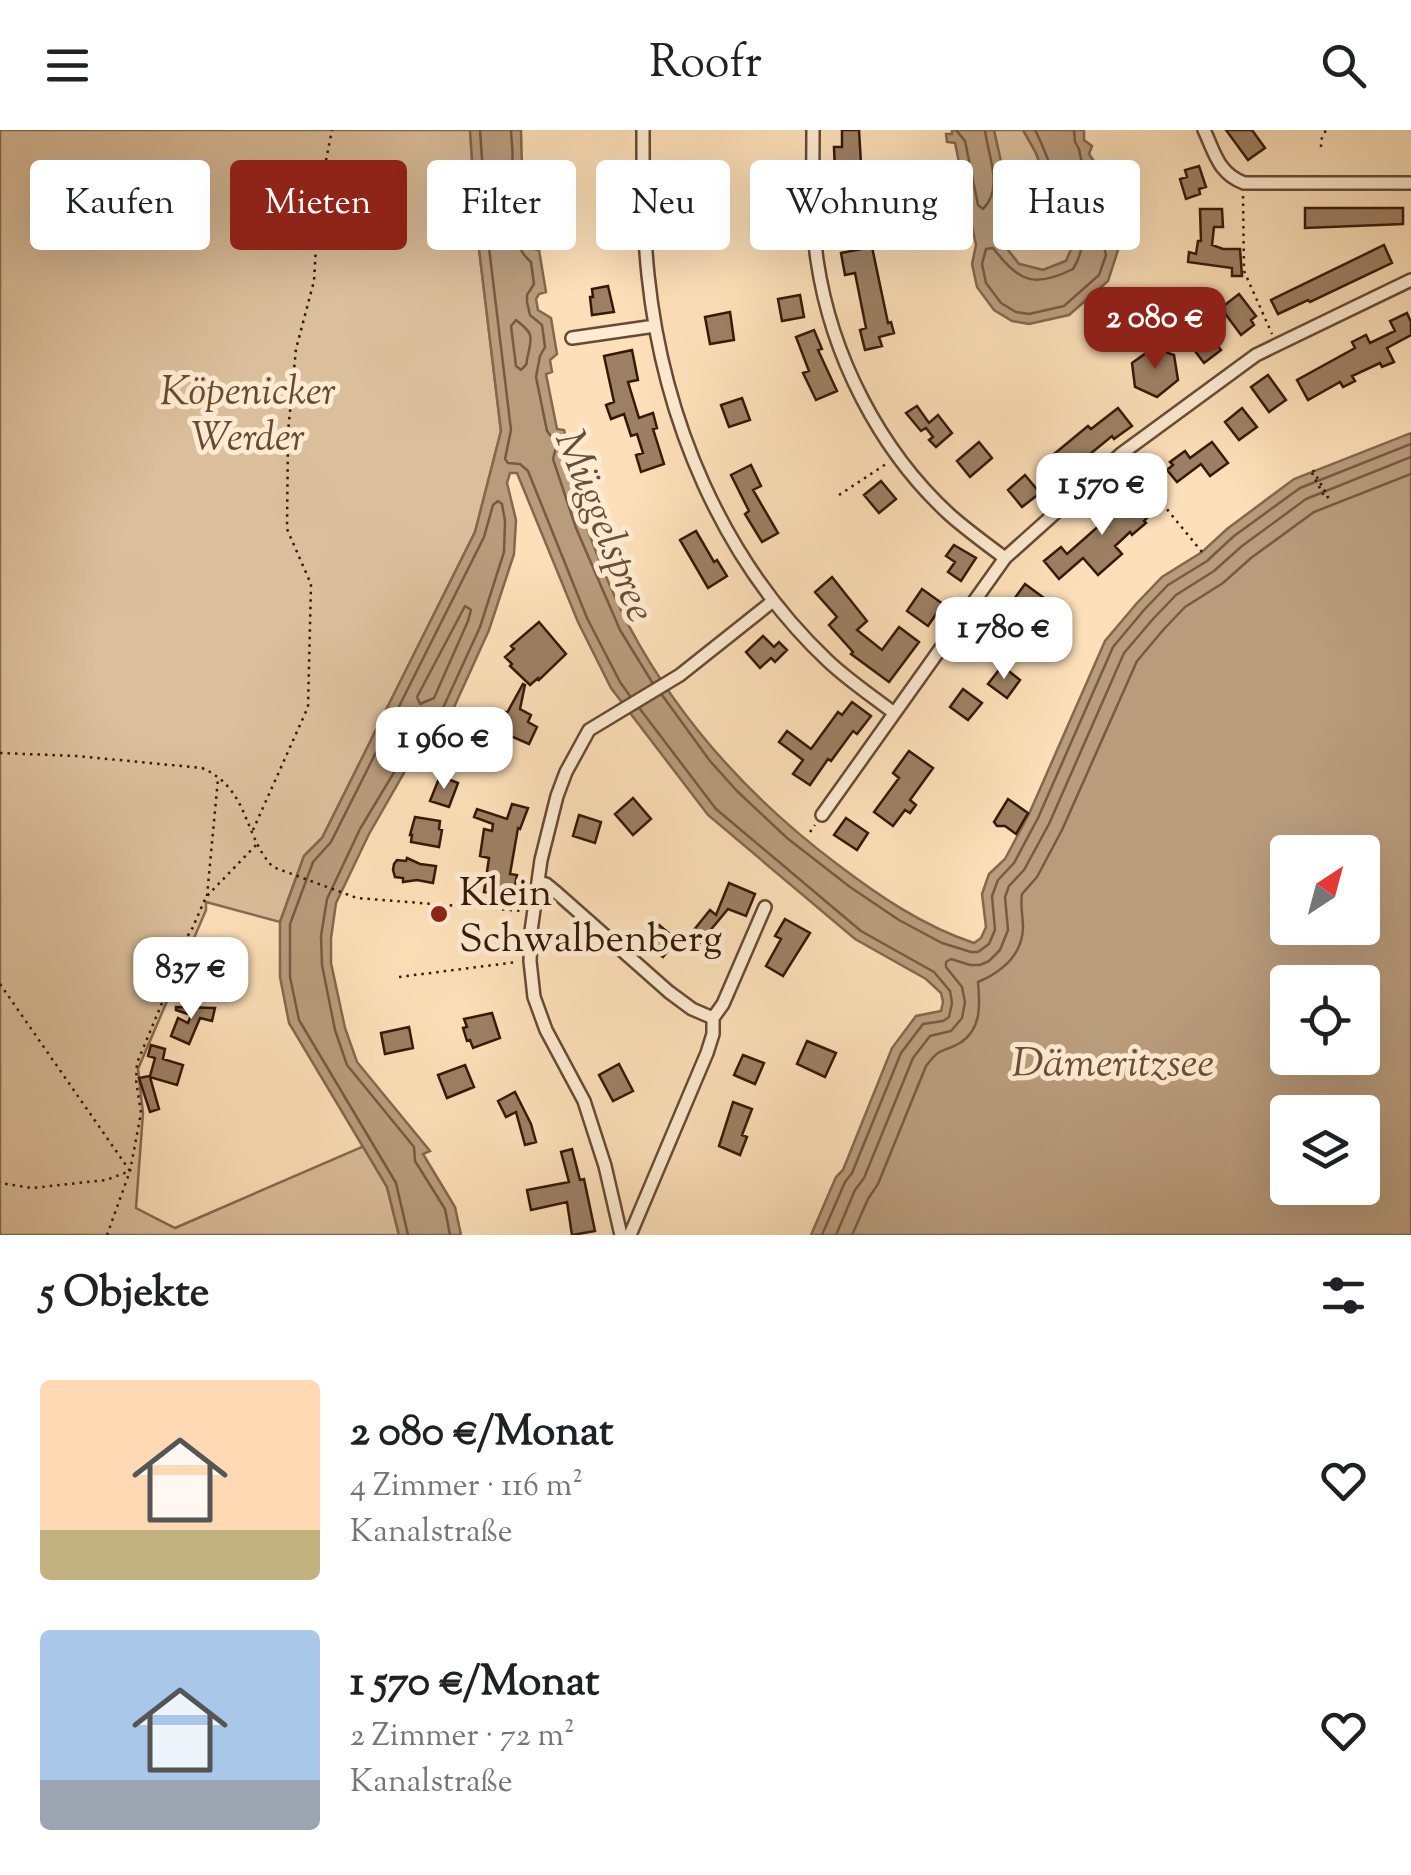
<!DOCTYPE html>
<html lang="de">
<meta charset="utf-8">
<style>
:root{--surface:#fff;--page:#f6f6f6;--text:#202124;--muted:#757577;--accent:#8f2418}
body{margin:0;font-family:"Sorts Mill Goudy",serif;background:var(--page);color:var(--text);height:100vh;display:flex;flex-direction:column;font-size:38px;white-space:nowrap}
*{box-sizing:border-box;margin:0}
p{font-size:32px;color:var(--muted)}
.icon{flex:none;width:55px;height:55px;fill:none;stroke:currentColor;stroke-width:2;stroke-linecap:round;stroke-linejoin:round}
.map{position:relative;height:1105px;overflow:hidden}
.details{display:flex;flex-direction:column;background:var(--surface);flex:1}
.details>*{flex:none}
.banner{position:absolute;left:30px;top:30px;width:1352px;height:90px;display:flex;gap:20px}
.needle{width:65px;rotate:36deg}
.controls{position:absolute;left:1270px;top:705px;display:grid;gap:20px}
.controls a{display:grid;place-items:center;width:110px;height:110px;border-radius:10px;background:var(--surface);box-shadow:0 10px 40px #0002;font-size:50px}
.price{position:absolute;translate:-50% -85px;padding:0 22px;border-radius:20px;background:#fff;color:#222;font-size:32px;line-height:65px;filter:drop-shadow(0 2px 5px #0008)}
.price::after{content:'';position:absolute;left:50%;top:60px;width:30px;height:22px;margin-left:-15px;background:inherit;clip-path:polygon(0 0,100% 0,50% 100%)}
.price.active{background:var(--accent);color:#fff}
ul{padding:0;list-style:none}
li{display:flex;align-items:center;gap:30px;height:250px;padding:0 40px}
li span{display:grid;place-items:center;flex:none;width:280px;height:200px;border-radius:10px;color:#555}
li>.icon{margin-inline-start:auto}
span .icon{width:120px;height:120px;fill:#fffc;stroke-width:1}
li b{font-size:42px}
h2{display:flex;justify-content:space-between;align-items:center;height:120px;padding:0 40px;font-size:42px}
.chip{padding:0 35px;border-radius:10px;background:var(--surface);box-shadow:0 10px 40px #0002;font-size:35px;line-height:90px}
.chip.active{background:var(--accent);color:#fff}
header{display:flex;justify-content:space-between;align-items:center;height:130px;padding:0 40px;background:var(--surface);font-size:45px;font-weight:600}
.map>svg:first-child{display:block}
.green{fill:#dbbe9b;stroke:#886b51;stroke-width:2.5}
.water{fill:#b99c7c;stroke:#85674d;stroke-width:2.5;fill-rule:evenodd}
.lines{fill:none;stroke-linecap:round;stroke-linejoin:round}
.shore{stroke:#785a42;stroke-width:2.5}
.building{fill:#9d8064;stroke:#361807;stroke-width:2.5}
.street-casing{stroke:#684a34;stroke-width:16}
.path{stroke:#361807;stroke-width:2.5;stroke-dasharray:2.5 5;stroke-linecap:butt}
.street{stroke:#feebd2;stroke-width:11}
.poi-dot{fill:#8f2418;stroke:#feebd2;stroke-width:4}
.labels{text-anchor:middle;stroke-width:10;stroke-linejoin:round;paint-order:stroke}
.park-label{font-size:40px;font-style:italic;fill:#684a33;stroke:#feebd2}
.poi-label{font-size:40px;fill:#361807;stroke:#feebd2;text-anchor:start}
.water-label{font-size:42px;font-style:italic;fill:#6a4d36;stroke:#feebd2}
</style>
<header><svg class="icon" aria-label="menu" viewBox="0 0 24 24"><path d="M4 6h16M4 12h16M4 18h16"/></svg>Roofr<svg class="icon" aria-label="search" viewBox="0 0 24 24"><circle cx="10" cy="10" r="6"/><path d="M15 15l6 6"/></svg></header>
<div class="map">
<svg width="1411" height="1105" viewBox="0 0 1411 1105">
<rect width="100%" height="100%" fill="#fde0b9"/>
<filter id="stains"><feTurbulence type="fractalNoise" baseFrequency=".002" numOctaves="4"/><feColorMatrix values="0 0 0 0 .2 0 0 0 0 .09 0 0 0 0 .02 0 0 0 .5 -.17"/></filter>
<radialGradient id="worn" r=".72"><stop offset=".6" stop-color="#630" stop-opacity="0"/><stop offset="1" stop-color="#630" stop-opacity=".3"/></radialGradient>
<path class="green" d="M0,0H470L477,102L501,301L475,402L322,708L304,726L280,792L206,772V780L138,939L143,983L136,1078L175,1098L364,1016L387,1057L399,1105H0Z
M994,0H1023L1036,23L1048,56L1070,93L1073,115L1066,131L1043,140L1019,134L997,106L995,83L1004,60Z"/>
<path class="water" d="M470,0H521L522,40L518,44L520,52L527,57C529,70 531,88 529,101C527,117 524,103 529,118L539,120L546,162L539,164L536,169L538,180L551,188L557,224L550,230L552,242L546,244L557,299L564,300L570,322L562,327C582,384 601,442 629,496C679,590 752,670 837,734C879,766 923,796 974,813L981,808L986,797L982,764L989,744L1005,729L1029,684L1105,511L1137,473L1162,447L1202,422L1227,399L1294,349L1411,303V1105H811L836,1047L843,1040L892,918L916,886L941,881L943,872L941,863L926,849L855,809L708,685L611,558L578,492L517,343H510L507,353L516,390L514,424L489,500L450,586L429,596L412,627L420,631L418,639L408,636L369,704L336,773L331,808V833L345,898L357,932L430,1021L423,1024L455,1077L461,1105H399L387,1057L289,893L280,847V792L304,726L322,708L475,402L501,301L477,102ZM1288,722H1362V798H1288ZM1288,852H1362V928H1288ZM1288,982H1362V1058H1288Z
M952,0H994L1002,36L1004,60L996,83L997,106L1019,134L1043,140L1066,131L1073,115L1070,93L1048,56L1036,23L1023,0H1084V10L1092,16L1089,24L1102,43L1103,48L1100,50L1103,60H1107L1117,97L1113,116L1118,120L1108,151L1069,185L1029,194L1012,191L994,180L977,157L972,134L976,115L955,13L947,12L946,4H952Z"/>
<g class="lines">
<path class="shore" d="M480,0L487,101L511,300L505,329L508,333L520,334L528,341L587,488L620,552L630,566
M511,0C511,10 514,23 512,33C510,46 507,35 509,49C511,59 518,61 519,71C520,97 509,113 531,132L534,154L527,165V172L530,185L542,195L545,217L540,226L536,247L547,301L557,314L553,329L576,398L620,500L652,552
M956,0L965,11L978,75L983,79C1004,58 988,26 985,0
M1035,0C1044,17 1049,34 1057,51C1072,84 1096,101 1073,139C1033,159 1019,151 993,118L986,119L982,134L986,153L1001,173L1016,182L1029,184L1064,176L1099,145L1106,125L1103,114L1106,97L1099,70L1093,61L1091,45L1081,29L1079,19L1075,12L1074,0
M516,190C532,203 533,204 528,225C524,239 531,229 521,240L516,236L511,196Z
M465,476L471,480L468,491L434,568L420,574L417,567Z
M662,565L710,631L737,661L787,708L850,757L899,790L942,813L971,822H978L989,814L995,800L992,766L998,750L1014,733L1038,688L1113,517L1144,480L1168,455L1207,431L1234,406L1300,358L1411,314
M640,579L716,679L861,801L934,842L950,861L952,873L949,887L943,891L923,894L901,923L852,1043L845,1052L822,1105
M408,1105L396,1053L299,890L290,847V794L313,732L331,712L484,407L493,375L498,371L502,374L505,391L504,422L480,497L443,578L421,592L402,629L360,699L327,769L321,806L322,835L335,900L347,935L414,1017L415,1031L445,1079L450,1105
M836,1105L855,1060L864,1048L913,928L930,906L951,901L962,888L965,872L962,857L946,837V832L951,829L970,835H980L989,831L1000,820L1008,800L1005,767L1009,756L1024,740L1049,694L1124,523L1153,489L1176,465L1214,441L1242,416L1306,369L1411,327
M852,1105L868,1069L878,1054L926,936C942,915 941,924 960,913C982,899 980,874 978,852C1001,842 1022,826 1023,798C1023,786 1020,775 1022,764L1037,747L1062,700L1137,531L1164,499L1185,477L1223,453L1251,428L1314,382L1411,344"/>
</g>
<path class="building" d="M842,0H859L861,34H854L855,67L836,68L834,17H842Z
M1226,0H1252L1265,18L1248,30Z
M1199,36L1206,57L1199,59L1200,64L1186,69L1180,49L1187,47L1185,40Z
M776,75V99L753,100L752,76Z
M1305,78H1403V94L1305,98Z
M1200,79H1222L1223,97H1214L1212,115L1223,119H1240L1242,146H1232V138L1188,132L1189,122L1196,124L1198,111H1201Z
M1384,115L1392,133L1310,172L1308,170L1278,184L1271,170Z
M872,117L888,193L891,192L894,203L879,207L882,216L865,220L860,200L866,198L855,143L845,145L841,123Z
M608,156L614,182L592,185L590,167H593L592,159Z
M1239,164L1256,186L1251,190L1254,195L1241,205L1221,178Z
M800,165L804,187L782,191L778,169Z
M730,182L734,210L710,214L705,187Z
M1407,183L1411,192V205L1387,218L1394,232L1382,237L1380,233L1352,246L1355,251L1343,257L1340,252L1308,270L1297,250L1355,218L1352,212L1366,205L1370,213L1395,201L1390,191Z
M1203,196L1221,220L1204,233L1186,209Z
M814,200L822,219L818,220L837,261L816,270L803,243L809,241L796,207Z
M1153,218L1174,225L1178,250L1157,267L1135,257L1132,233Z
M632,220L638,250L628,252L639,288L653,283L657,298L653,299L664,334L641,342L636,325L643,323L637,304L631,306L624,284L611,289L606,275L614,272L604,226Z
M1268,245L1286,270L1269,282L1251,257Z
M742,268L750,290L729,297L721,275Z
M917,276L929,293L938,285L952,303L936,317L929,310L933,307L926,298L921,301L906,283Z
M1118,278L1132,296L1114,309L1112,306L1056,352L1042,334L1088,296L1091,299Z
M1242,278L1257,297L1239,310L1225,292Z
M979,312L992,328L970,347L957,331Z
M1212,312L1228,333L1210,346L1201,334L1177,352L1167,340L1173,335L1170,332L1185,321L1190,328Z
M751,335L761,356L753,360L778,403L762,412L745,384L749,381L731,345Z
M1025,345L1040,363L1022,377L1008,360Z
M881,351L896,369L879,383L864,365Z
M1126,362L1148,387L1144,391L1146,393L1132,405L1130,402L1115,416L1122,424L1098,445L1083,428L1059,449L1044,431L1061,417L1067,424L1109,387L1100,378L1114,365L1118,370Z
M696,401L714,432L717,430L727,446L708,458L680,410Z
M954,415L976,428L961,451L948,442L955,432L946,426Z
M832,447L867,491L857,500L882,520L899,497L919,512L889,552L851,524L853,522L829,495L837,487L815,462Z
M1025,454L1044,468L1030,486L1012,472Z
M922,459L943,474L928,496L907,481Z
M539,492L566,524L539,550L538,548L530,555L510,536L512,534L505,527L514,519L511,516Z
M763,506L774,517L779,512L787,520L775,532L771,528L760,538L746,522Z
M1002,536L1020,550L1007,568L988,554Z
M523,554L525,555L520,579L531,585L528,592L537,597L529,614L497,600L505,582L507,583Z
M963,559L982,573L968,590L950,577Z
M852,572L871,586L857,604L853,601L831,631L828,629L810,655L793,644L803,630L779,612L787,601L811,619L838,582L842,585Z
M909,621L933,638L910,670L916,675L910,683L905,680L893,696L874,682L899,648L893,643Z
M440,646L458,653L449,677L430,671Z
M633,668L651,689L633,705L615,684Z
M1008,669L1028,683L1016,704L1005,696H997L994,692Z
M512,674L528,678L520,699L518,698L510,744L517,745L513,767L484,762L489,728L480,726L484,699L492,701L493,694L474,687L477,679L507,689Z
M579,685L601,692L595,713L573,706Z
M415,687L440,691L439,699L442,700L439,717L411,712L412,705H410Z
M846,688L868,703L857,720L834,705Z
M407,728L420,734L436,736L433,753L417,750L403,752V748L395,747L393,740L394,734L397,730L406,731Z
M729,753L755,764L746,786L728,779L699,814L689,806L710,780L716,785Z
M785,789L810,803L783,846L766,836L781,809L775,806Z
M659,795L677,810L663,827L645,813Z
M176,877L215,878L212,891L200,888L189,914L171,906L178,888L188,893L191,885L176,880Z
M492,883L500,908L473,918L470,910L467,911L463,898L467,897L464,889Z
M409,897L413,918L385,924L381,903Z
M807,911L836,923L825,947L797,934Z
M151,915L165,919L163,929L183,935L177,955L150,947L159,979L150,982L139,948L150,946L155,928L148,926Z
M743,925L764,933L755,954L734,945Z
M619,934L633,961L613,971L599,945Z
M465,935L474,957L447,968L438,945Z
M515,962L531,994L536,1012L525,1015L516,982L506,987L498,971Z
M733,972L752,979L742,1005L747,1007L740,1025L719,1016Z
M572,1019L580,1050L584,1049L595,1101L572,1105L567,1072L531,1080L527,1060L569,1052L561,1022Z"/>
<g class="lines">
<g class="street-casing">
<path id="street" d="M643,0C643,48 643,97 648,145C663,289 722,431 828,531C848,550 872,566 894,583
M813,0C813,43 811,87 817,130C831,225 879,320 950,385C967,400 986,414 1005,428
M1204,0C1215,23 1218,43 1244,53H1411
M572,208L655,196
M822,685L1005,428L1121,324L1256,225L1411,150
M538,752L546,754L557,763L669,862L692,879L713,888
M621,1105L605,1036L584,971L546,900L534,867L530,831L531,801L541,730L557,666L566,642L589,600L680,545L773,471
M630,1105L707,923L713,904V888L723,874L765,777"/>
</g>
<path class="path" d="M1321,17V10L1326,0
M1243,66L1244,141L1272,204
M1129,333L1202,422
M1313,340L1328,367L1325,368L1311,341Z
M839,365L889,332
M0,623L77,626L202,638C250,659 243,706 273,737L357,768L522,781
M253,700L308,577L311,454L287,399L288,302L296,219L314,151L319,66L332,0
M810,702L815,695
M207,766L218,649
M399,847L517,832
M0,854L130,1041L106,1050L32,1058L0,1053
M107,1105L130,1041L141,983L136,950L137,933L174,844L179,820L192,799L206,767L257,714"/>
<use href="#street" class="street"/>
</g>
<circle class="poi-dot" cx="439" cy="784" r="10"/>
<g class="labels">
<g class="park-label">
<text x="248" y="274">Köpenicker<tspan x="248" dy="46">Werder</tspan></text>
</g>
<g class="poi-label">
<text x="459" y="775">Klein<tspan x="459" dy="46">Schwalbenberg</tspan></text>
</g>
<g class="water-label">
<text transform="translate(607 395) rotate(68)" y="15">Müggelspree</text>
<text x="1113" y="946">Dämeritzsee</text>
</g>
</g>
<rect width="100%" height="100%" filter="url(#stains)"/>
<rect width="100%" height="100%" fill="url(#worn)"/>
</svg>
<div class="controls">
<a><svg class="needle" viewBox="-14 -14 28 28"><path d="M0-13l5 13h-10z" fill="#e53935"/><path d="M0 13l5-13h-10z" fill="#757577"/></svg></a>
<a><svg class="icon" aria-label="locate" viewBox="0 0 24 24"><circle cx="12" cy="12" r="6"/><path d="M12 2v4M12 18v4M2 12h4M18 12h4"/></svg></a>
<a><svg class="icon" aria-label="layers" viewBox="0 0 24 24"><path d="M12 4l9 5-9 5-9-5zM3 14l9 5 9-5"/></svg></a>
</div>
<b class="price active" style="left:1155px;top:242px">2 080 €</b>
<b class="price" style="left:1102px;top:408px">1 570 €</b>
<b class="price" style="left:1004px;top:552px">1 780 €</b>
<b class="price" style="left:444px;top:662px">1 960 €</b>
<b class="price" style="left:191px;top:892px">837 €</b>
<div class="banner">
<a class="chip">Kaufen</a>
<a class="chip active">Mieten</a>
<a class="chip">Filter</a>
<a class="chip">Neu</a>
<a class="chip">Wohnung</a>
<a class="chip">Haus</a>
</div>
</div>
<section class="details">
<h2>5 Objekte<svg class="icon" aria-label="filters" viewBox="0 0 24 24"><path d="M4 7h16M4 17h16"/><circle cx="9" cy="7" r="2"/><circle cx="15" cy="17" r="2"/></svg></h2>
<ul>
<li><span style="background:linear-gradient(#ffd9b3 75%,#c2b280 0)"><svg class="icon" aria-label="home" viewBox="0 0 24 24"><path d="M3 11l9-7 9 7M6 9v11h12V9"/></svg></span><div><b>2 080 €/Monat</b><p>4 Zimmer · 116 m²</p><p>Kanalstraße</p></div><svg class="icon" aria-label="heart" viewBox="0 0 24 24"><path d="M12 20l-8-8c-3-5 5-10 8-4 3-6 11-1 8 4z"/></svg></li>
<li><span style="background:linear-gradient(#a9c7e8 75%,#9aa5b1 0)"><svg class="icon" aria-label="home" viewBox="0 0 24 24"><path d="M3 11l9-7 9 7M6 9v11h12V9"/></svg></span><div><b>1 570 €/Monat</b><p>2 Zimmer · 72 m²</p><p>Kanalstraße</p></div><svg class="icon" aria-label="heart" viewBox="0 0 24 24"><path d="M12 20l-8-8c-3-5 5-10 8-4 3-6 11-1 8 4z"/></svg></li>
</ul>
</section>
